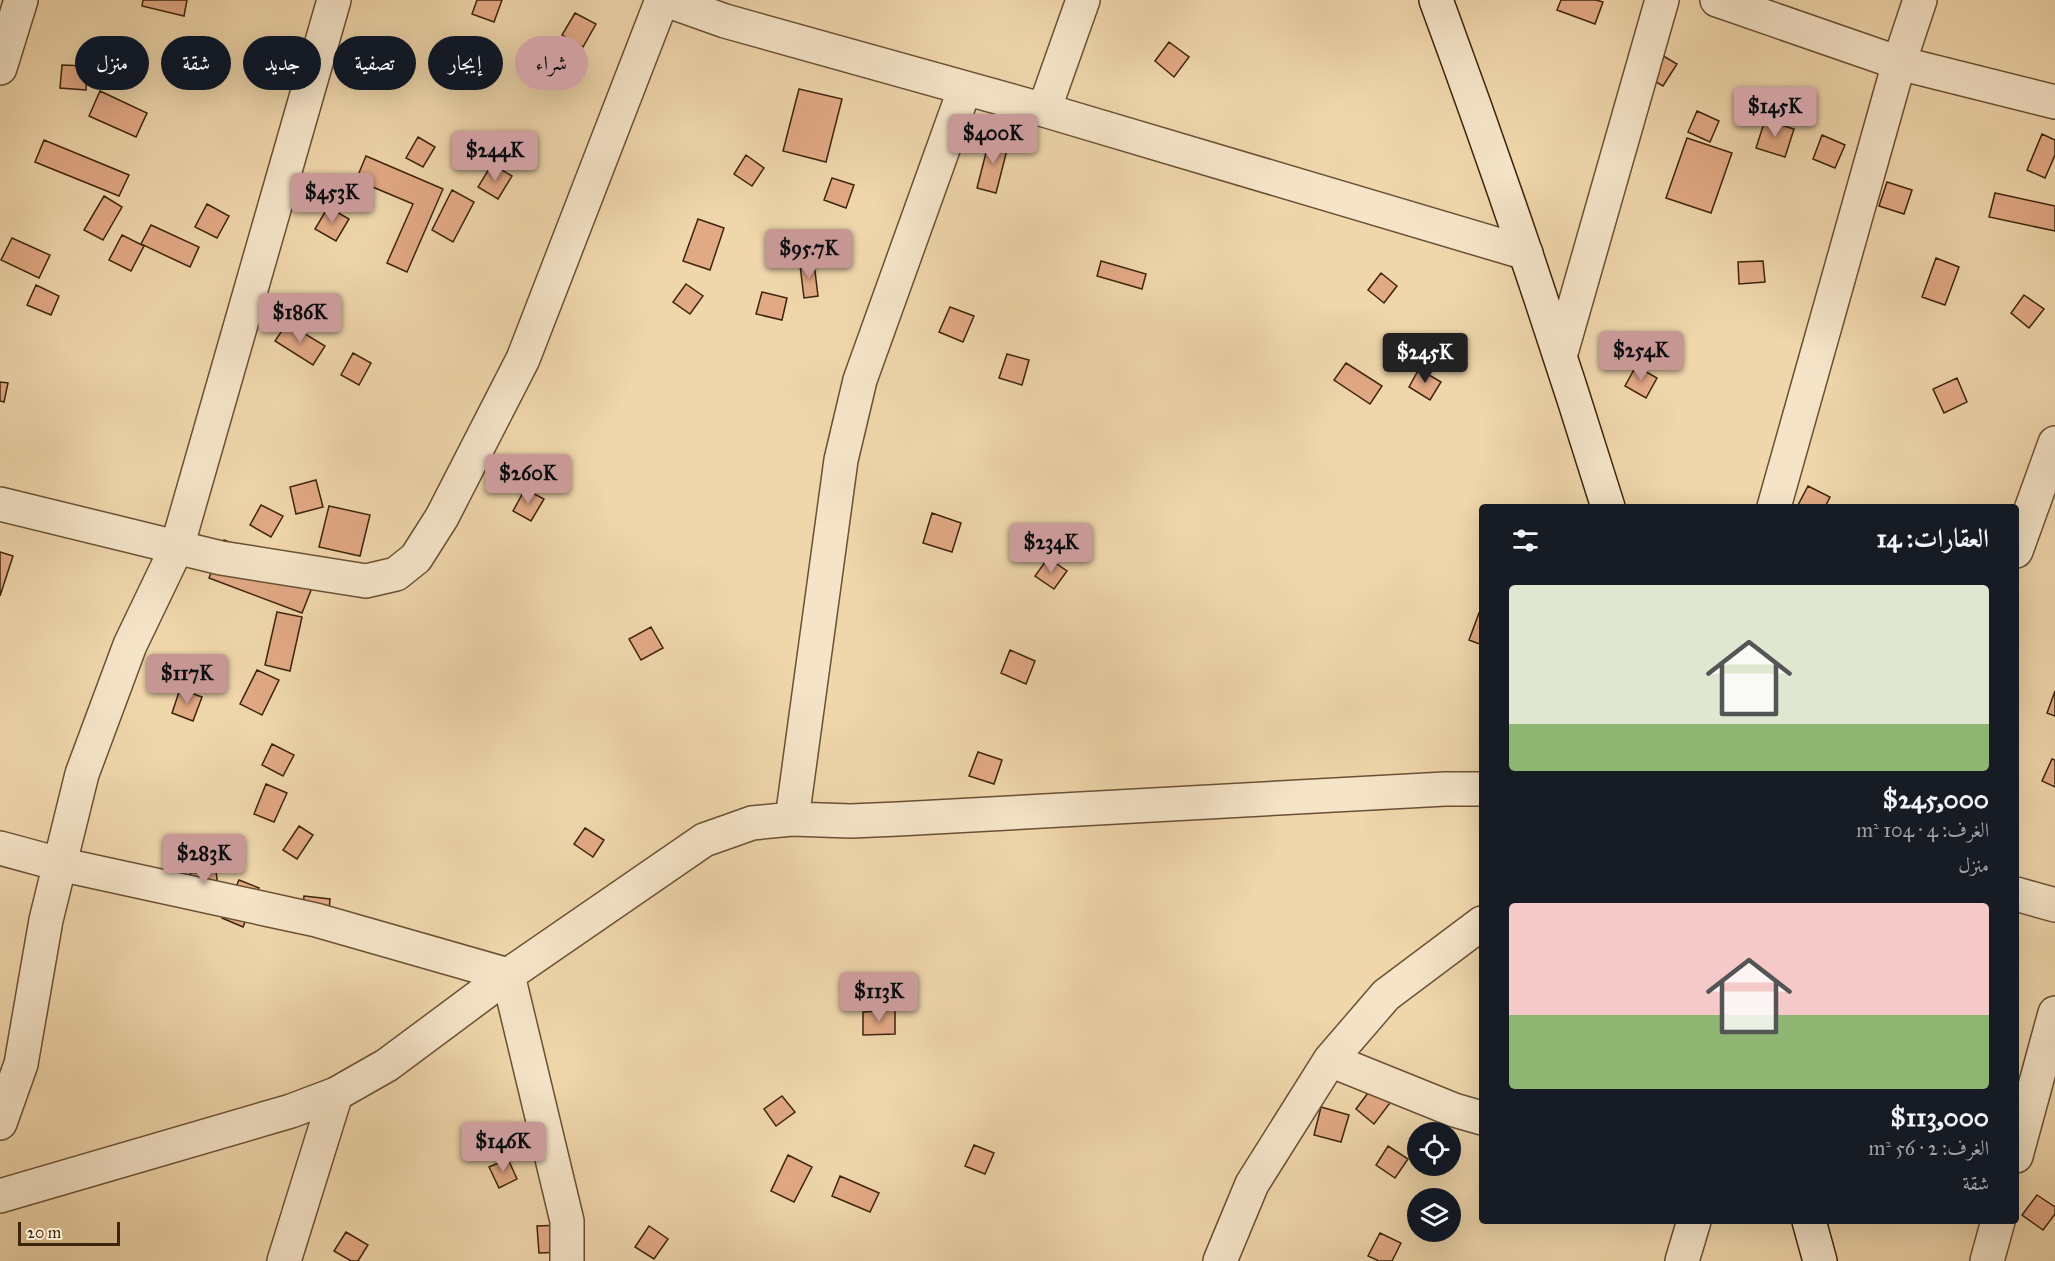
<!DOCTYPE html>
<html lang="ar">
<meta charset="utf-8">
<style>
:root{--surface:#171b24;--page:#20242c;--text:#f1f3f6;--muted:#9ea1a6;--accent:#c59692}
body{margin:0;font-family:"IM FELL Great Primer",Amiri,serif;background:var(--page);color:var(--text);direction:rtl;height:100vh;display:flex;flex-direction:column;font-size:22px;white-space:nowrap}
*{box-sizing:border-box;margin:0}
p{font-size:20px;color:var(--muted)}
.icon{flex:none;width:33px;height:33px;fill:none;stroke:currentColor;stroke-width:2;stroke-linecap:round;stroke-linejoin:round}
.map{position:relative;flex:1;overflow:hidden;direction:ltr}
.sheet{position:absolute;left:1479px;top:504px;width:540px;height:720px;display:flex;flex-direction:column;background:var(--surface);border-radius:6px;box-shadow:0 6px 24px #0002;direction:rtl}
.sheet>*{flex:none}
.guide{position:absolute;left:18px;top:36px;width:570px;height:54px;direction:rtl;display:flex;gap:12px}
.buttons{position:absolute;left:1407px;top:1122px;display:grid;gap:12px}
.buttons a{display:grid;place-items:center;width:54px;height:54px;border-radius:50%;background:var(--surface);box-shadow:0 6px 24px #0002;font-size:30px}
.scale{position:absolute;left:18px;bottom:15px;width:102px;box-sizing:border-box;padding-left:6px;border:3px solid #3e240c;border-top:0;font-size:16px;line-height:21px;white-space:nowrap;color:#3e240c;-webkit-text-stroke:4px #f5e4c8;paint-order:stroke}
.price{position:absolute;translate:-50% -51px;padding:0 14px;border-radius:6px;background:var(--accent);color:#111;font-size:20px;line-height:39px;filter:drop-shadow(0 2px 3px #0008)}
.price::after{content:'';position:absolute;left:50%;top:36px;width:18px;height:14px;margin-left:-9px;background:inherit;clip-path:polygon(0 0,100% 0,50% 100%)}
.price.on{background:#222;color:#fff}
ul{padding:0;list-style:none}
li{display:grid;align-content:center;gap:12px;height:318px;padding:0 30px}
li span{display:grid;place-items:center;height:186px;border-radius:6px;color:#555}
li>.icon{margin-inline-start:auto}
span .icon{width:108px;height:108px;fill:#fffc;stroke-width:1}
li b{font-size:26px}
h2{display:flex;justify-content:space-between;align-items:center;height:72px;padding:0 30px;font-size:26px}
.chip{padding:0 21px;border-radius:27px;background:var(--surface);box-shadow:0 6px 24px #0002;font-size:21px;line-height:54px}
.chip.on{background:var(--accent);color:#111}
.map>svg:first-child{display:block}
.building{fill:#e2a985;stroke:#3e240c;stroke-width:1.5}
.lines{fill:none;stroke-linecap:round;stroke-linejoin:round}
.street-casing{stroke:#6a5034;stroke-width:36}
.secondary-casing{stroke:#3e240c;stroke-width:36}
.street{stroke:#f5e4c8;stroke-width:33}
.secondary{stroke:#f5e4c8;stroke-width:33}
</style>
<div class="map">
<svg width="2055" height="1261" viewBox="0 0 2055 1261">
<rect width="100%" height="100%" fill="#efd6ab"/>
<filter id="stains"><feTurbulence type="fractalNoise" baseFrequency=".00333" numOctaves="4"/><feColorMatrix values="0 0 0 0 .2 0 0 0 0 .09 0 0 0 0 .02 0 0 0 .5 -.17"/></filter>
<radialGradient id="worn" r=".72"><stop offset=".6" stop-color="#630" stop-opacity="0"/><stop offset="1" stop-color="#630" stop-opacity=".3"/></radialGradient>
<path class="building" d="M143,0H187L184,16L142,6Z
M477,0H502L494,22L472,14Z
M1561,0H1596L1603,2L1595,24L1557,10Z
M575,13L596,24L583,47L562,35Z
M1169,42L1189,57L1174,77L1155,61Z
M1660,54L1677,64L1663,86L1647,77Z
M62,65L87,66L86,90L60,88Z
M799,89L842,99L826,162L783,151Z
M100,91L147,113L136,137L89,116Z
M1697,111L1719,121L1710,142L1688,132Z
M1765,120L1794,129L1785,157L1756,148Z
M2042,134L2055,140V155L2045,178L2027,170Z
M1822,135L1845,145L1835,168L1813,159Z
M418,137L435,147L423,167L406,158Z
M990,137L1009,142L996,193L977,188Z
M1687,138L1732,153L1711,213L1666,198Z
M44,140L129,175L119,196L35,162Z
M746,155L764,168L752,186L734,174Z
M366,156L443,189L407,272L387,263L413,204L356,180Z
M492,164L512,176L498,199L478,187Z
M832,178L854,185L846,208L824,200Z
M1887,182L1912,190L1904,214L1879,206Z
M452,190L474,202L453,242L432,230Z
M1995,193L2055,206V231L1989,217Z
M104,196L122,207L103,240L84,230Z
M207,204L229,216L217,238L195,227Z
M328,207L349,219L336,241L315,229Z
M698,219L724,228L710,270L683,261Z
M151,225L199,247L190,267L141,244Z
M122,235L144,246L131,271L109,260Z
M12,238L50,255L39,278L1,260Z
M1936,258L1959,267L1945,305L1922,297Z
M1101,261L1146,274L1142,289L1097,276Z
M1763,261L1765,282L1739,284L1738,262Z
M814,263L818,296L804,298L800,265Z
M1381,273L1397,286L1384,303L1368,290Z
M686,284L703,296L690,314L673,302Z
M36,285L59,296L51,315L27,305Z
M762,292L787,298L782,320L756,314Z
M2024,295L2044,309L2029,328L2011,313Z
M950,307L974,316L963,342L939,332Z
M287,323L325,346L313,365L275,341Z
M353,353L371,363L359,385L341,375Z
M1007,354L1029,360L1022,385L999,378Z
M1346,363L1382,386L1370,404L1334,380Z
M1636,366L1657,378L1646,398L1625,386Z
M1419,369L1441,382L1430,400L1409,387Z
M1957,378L1967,402L1944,413L1933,389Z
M0,382L8,383L4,402L0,401Z
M316,480L323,507L296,514L290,487Z
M1808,486L1830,497L1825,507H1797Z
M525,489L544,499L531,521L513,511Z
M261,505L283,516L271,537L250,525Z
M329,506L370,515L360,556L319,547Z
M932,513L961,523L952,552L923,543Z
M224,540L317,575L302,613L209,578Z
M0,552L13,556L0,596Z
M1048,558L1067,571L1054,589L1035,576Z
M277,612L302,617L290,671L265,665Z
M1479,613L1482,614V645L1469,640Z
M651,627L663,648L641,660L629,639Z
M1010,650L1035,661L1026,684L1001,673Z
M257,670L279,680L262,715L240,704Z
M180,689L202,697L193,721L172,713Z
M2055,691V716L2047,713Z
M272,744L294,755L283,776L262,765Z
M978,752L1002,760L994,784L969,776Z
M2052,759L2055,760V787L2042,781Z
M266,784L287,793L274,822L254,814Z
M299,826L313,835L297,859L283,850Z
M585,828L604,840L593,857L574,844Z
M216,871L219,896L192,898L190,873Z
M239,880L259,888L243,927L222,918Z
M304,896L330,899L328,923L302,921Z
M895,1010V1034L863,1035V1012Z
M1371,1089L1390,1103L1374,1124L1356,1109Z
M782,1096L795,1112L776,1126L764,1109Z
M1321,1107L1349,1115L1341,1142L1314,1135Z
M974,1145L994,1153L985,1174L965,1166Z
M1388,1146L1408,1159L1395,1178L1376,1165Z
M788,1155L812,1167L794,1202L771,1191Z
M508,1159L517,1179L499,1188L489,1167Z
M840,1176L879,1193L870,1212L832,1196Z
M2037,1195L2055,1207V1214L2043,1230L2022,1215Z
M563,1225L564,1252L539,1253L537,1226Z
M649,1226L668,1239L654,1259L635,1247Z
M346,1232L368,1245L358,1261H351L334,1251Z
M1380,1233L1401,1243L1392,1261H1379L1368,1256Z"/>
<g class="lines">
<g class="street-casing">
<path id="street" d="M666,0L725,21L1044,110L1526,253
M1717,0L1899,63L2055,102
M0,68L21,0
M1044,110L1083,0
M1561,353L1662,0
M0,504L221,558L366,581L396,574L416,558L442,517L523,359L662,0
M1774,507L1899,63L1920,0
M2016,551L2055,443
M792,819L841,460L860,380L965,88
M0,848L59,864L316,920L508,975
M2016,894L2055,905
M508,975L567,1221V1261
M1330,1060L1454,1110L1482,1118
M0,1123L21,1064L46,920L82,774L130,645L177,547L334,0
M2016,1156L2055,1013
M0,1196L291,1111L336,1094L387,1065L508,975L704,840L752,823L792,819L851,821L898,819L1445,789H1482
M284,1261L336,1094
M1220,1261L1252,1184L1330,1060L1386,995L1482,923
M1682,1261L1694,1221
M1987,1261L1998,1221"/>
</g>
<g class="secondary-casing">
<path id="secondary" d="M1436,0C1498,168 1555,336 1608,507
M1809,1221L1820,1261"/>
</g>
<use href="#street" class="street"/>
<use href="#secondary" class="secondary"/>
</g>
<rect width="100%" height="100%" filter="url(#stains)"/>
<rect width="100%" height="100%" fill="url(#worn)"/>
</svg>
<div class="buttons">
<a><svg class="icon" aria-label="locate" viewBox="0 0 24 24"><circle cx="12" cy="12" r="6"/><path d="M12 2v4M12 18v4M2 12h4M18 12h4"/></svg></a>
<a><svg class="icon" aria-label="layers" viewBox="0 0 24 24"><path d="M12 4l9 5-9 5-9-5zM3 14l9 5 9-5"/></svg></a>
</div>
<div class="scale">20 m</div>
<b class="price" style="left:1775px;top:138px">$145K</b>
<b class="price" style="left:993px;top:165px">$400K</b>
<b class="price" style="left:495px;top:182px">$244K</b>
<b class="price" style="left:332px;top:224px">$453K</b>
<b class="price" style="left:809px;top:280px">$95.7K</b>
<b class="price" style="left:300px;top:344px">$186K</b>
<b class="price" style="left:1641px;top:382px">$254K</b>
<b class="price on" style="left:1425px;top:384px">$245K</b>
<b class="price" style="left:528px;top:505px">$260K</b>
<b class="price" style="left:1051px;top:574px">$234K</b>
<b class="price" style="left:187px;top:705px">$117K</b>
<b class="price" style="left:204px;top:885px">$283K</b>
<b class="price" style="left:879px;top:1023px">$113K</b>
<b class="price" style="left:503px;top:1173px">$146K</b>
<div class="guide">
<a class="chip on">شراء</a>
<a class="chip">إيجار</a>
<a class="chip">تصفية</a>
<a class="chip">جديد</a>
<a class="chip">شقة</a>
<a class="chip">منزل</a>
</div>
<section class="sheet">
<h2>العقارات: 14<svg class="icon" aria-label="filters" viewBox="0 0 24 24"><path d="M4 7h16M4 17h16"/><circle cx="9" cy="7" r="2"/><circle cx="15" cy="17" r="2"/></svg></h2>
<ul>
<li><span style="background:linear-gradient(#dfe7d0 75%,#8fb573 0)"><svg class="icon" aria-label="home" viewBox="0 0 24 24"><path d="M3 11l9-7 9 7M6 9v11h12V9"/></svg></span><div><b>$245,000</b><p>الغرف: 4 · 104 m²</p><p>منزل</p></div></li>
<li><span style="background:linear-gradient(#f6c9c9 60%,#8fb573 0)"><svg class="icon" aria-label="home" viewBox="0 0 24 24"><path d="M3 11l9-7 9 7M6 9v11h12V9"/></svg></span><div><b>$113,000</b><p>الغرف: 2 · 56 m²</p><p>شقة</p></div></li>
</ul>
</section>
</div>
